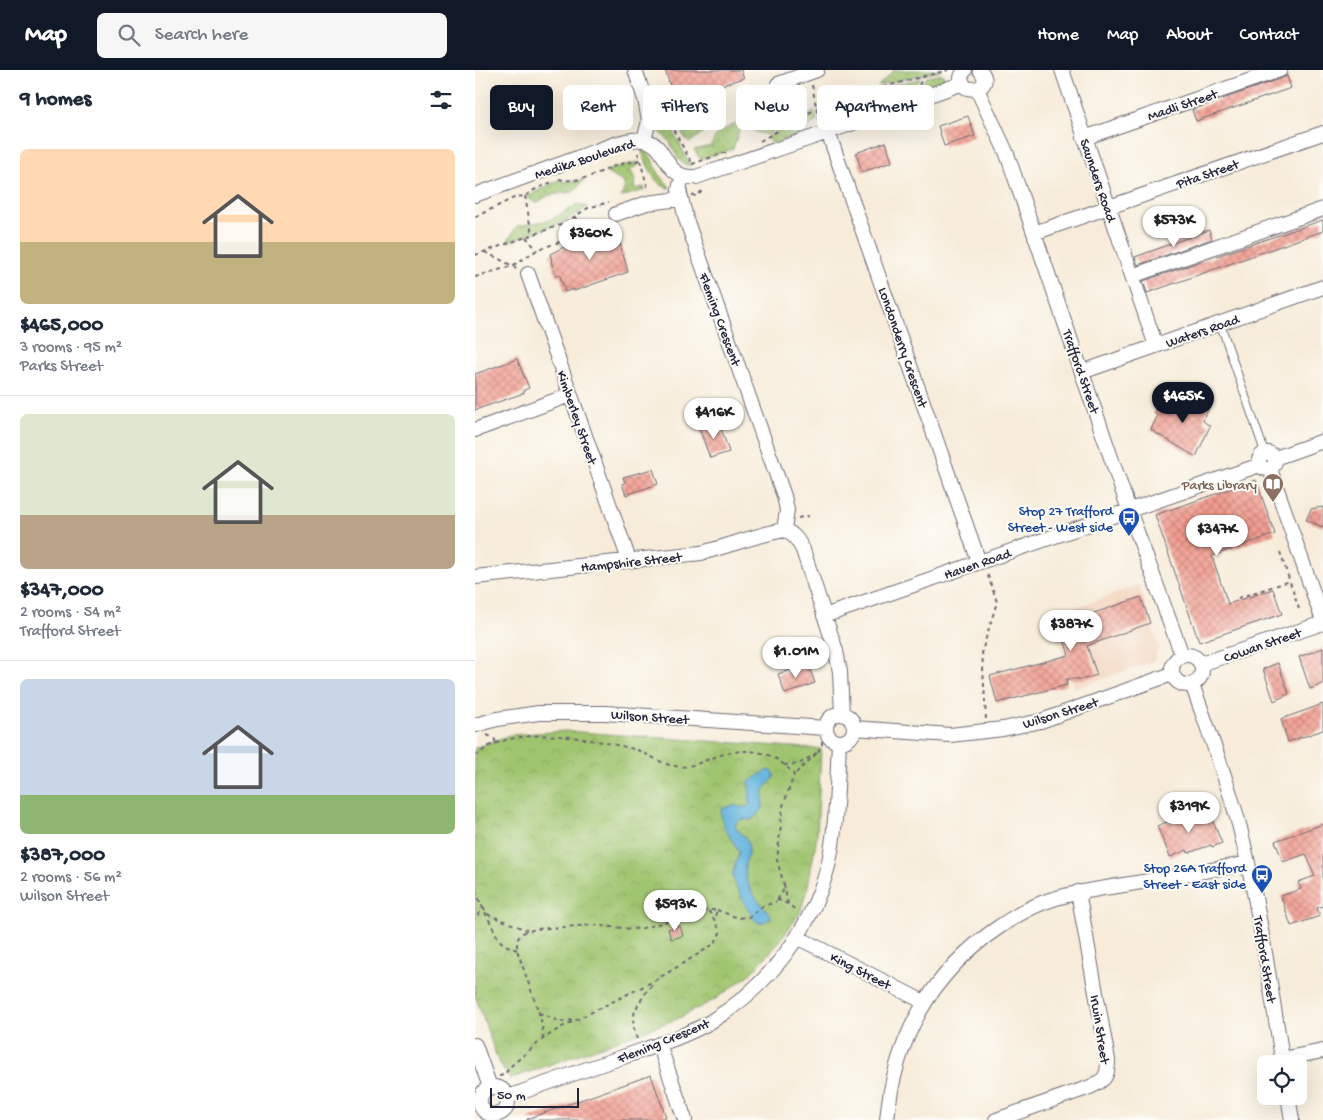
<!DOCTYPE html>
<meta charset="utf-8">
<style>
:root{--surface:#fff;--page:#f6f6f7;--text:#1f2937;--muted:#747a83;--line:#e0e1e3;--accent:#111827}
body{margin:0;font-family:"Gochi Hand",sans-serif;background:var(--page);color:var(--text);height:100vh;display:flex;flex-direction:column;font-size:19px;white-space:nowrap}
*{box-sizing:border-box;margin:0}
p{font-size:16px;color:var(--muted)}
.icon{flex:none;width:28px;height:28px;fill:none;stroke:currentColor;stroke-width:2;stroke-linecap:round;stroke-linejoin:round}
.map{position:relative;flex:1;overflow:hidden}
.details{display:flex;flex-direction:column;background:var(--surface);width:475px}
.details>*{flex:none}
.top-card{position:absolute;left:15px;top:15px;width:475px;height:45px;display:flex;gap:10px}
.controls{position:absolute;left:782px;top:985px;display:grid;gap:10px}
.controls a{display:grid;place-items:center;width:50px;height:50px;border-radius:8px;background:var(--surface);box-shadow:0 5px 20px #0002;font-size:25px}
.scale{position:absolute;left:15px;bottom:12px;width:89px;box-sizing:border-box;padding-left:5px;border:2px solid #22223b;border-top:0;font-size:14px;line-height:18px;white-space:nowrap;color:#22223b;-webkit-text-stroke:4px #fdfcf7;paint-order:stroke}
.price{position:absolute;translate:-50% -42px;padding:0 11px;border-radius:18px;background:#fff;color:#222;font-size:16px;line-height:32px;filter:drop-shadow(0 1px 2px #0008)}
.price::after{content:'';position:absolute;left:50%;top:30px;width:15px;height:11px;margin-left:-8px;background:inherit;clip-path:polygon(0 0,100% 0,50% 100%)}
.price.selected{background:var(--accent);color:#fff}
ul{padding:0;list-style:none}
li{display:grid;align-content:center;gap:10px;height:265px;padding:0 20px}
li+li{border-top:1px solid var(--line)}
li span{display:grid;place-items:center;height:155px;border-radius:8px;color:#555}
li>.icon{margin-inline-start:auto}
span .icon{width:90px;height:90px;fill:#fffc;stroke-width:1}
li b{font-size:21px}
h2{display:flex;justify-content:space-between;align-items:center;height:60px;padding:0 20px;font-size:21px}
.pill{padding:0 18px;border-radius:8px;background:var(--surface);box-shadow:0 5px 20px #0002;font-size:18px;line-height:45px}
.pill.selected{background:var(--accent);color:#fff}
header{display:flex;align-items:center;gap:30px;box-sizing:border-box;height:70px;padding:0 25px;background:var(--accent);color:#fff}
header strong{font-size:24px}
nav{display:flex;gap:28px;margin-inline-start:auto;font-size:18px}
.search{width:350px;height:45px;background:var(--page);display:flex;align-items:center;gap:12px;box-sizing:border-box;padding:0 18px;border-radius:8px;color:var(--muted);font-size:19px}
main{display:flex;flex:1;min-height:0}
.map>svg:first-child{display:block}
.built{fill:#f2d4be}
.grass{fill:url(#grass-dots);stroke:#617455}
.park{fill:url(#park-crowns);stroke:#617455}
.water{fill:#62b2dd;stroke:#426a8c}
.building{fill:url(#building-cross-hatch)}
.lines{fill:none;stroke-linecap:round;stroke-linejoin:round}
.service-casing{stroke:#6d6973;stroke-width:9}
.minor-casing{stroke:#6d6973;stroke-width:16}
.path{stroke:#6d6973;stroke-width:2;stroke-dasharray:4 4;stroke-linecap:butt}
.service{stroke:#fff;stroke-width:7}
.minor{stroke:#fff;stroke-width:14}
.labels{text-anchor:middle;stroke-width:4;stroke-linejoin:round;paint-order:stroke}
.street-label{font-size:14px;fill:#22223b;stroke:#fdfcf7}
.education-label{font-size:14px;fill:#785e54;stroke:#fdfcf7;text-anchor:end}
.transit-label{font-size:14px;fill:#164399;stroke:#fdfcf7;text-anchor:end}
</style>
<header>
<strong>Map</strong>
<div class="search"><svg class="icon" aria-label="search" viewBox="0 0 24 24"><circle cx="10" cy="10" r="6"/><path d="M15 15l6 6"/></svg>Search here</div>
<nav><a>Home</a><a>Map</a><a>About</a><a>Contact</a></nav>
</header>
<main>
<section class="details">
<h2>9 homes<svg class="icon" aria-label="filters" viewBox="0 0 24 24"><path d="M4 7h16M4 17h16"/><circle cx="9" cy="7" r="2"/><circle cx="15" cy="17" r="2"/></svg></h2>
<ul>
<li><span style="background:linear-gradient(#ffd9b3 60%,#c2b280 0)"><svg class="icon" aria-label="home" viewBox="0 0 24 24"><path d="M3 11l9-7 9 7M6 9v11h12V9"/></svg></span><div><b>$465,000</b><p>3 rooms · 95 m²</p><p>Parks Street</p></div></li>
<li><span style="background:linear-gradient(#dfe7d0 65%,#b9a48a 0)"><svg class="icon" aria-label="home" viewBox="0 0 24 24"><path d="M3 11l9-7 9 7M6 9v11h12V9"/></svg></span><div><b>$347,000</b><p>2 rooms · 54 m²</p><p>Trafford Street</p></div></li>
<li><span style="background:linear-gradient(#c9d6e8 75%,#8fb573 0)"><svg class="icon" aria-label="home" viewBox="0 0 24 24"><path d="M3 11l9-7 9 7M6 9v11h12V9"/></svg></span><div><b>$387,000</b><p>2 rooms · 56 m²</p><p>Wilson Street</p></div></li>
</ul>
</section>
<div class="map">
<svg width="848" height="1050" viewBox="0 0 848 1050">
<defs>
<pattern id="grass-dots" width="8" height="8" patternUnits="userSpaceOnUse" patternTransform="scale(1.25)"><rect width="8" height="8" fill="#a0c56f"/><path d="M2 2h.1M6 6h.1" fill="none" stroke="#8aa961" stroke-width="1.8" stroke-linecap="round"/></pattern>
<pattern id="park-crowns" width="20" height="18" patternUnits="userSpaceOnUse" patternTransform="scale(1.25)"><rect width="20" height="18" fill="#a0c56f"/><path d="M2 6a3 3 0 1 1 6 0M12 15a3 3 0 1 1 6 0" fill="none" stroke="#8aa961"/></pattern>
<pattern id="building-cross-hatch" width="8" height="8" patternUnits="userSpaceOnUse" patternTransform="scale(1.25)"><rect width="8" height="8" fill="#f39c8f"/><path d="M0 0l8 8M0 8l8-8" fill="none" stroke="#c47f76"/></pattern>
</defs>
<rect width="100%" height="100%" fill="#fdfcf7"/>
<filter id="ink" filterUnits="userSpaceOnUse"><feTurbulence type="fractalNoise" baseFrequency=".02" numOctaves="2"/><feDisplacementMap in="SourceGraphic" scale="10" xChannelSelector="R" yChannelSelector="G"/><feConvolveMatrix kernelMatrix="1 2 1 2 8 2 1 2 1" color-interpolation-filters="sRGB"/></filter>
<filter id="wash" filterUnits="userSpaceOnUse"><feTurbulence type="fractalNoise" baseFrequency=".0096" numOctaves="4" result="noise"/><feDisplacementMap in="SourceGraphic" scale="20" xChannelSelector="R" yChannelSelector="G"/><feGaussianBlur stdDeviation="1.12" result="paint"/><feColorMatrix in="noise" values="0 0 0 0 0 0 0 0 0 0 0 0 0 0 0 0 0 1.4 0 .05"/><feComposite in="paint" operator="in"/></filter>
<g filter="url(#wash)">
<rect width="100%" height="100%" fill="#f7ecda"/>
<path class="built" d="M664,515L684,577L679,591L600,618L574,547Z"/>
<path class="grass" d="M419,0H466V1L437,7L403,16Z
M468,4L470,9L455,17L428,28L427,25L438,22L452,7Z
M446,8L437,20L394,34L387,33L382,25Z
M314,19L313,24L317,33L311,45L320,49L291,65L290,64C280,63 274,59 270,50C273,38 285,40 290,31L289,26L282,22H303Z
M377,27C388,38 394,37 408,33L409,35L350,55L347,53L344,39L355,33Z
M246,28L239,55L214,73L199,52L201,48Z
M340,41L342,51L335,55L333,61L297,74L292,67Z
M259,54H262L265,58L258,79L225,89L219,80L236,76L241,65Z
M183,57L197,59L216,96L209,94L203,89L195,72L184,61Z
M166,80C178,83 177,93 183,102C186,108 192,112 195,118C179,117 172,93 166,80Z
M163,92V96L155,99L160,109L159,119L169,117L170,120L146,127L150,117L148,112L130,102L139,98Z
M84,110L90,112L109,110L98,122L74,125L61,133L51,127Z
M103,134L113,137L88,152L32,172L42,156L75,150Z"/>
<path class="park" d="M90,661L346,679L342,766L333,816L325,843L302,875L273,906L239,930L202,949L35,1009L23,991L0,925V678L35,665Z"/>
<path class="water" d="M295,700L299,703V708C286,721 289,721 288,739L276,750L266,749L260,754C261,763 270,764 273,773C275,780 271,789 270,796C269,816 283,831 295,844L296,848C292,851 286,855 281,851C276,848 258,812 258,806C257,801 263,788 264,782C258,771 243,752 247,739L258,735L270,738L275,734L274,712L289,702Z"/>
<g id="blocks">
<path class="building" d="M190,0H266L269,8L200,30Z
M812,6L816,18L721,51L717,40Z
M493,46L500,66L469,76L463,56Z
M411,72L417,92L387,102L381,83Z
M848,150V161L672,223L668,211Z
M141,159L153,202L99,221L98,219L90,222L85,205L81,206L76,191L77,190L75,184L103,170Z
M734,160L737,169L663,195L660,187Z
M42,289L54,318L49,320V323L0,340V304Z
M710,324L735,335L728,351L735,356L721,387L676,360L682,346L679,343L683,335L690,339L707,331Z
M244,352L254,382L235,388L224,358Z
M178,399L183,414L151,425L147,414L150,413L148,407Z
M781,410L800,464L737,486L753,534L798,519L807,544L724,572L680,445Z
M848,437V457L831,450L836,439Z
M666,527L675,553L612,576L622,605L609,609H591L592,615L522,633L515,606L594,585L584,555Z
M848,578V614L835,619L824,587Z
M803,593L814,624L799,631L788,599Z
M333,594L340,613L310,624L303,604Z
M848,634V660L813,672L806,649Z
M734,742L747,773L737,777L736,775L713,783L712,780L695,787L682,756L697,750L698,753L715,746L716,749Z
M848,754V836L842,838L845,846L816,856L806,826L826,819L823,812L840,806L831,784L808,792L800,771Z
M205,856L208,866L196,869L193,859Z
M176,1005L191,1047L182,1050H52V1049Z"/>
</g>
</g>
<g filter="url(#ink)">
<use href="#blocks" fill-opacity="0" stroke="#6d6973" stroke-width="1"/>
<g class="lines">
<g class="service-casing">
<path id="service" d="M745,253L790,383"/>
</g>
<g class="minor-casing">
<path id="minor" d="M160,0L170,29L174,51L169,70
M490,0C471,25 525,25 505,0
M587,0L681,276
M303,14L342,0
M502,19L532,84L654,440L707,585
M353,62L504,492
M609,68L805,0
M207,106L204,120L211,149L309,426L312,440L309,460C319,464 323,470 328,480L361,581L365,602L367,644
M0,125C35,112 70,100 105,87C122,81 151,67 168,70C195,74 186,109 221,107L353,62L488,13
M141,144L172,133L205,129
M559,163L848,63
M53,204L154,490
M657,206L848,139
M607,302L848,217
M0,360L95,325
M784 391a8 8 0 1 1 16 0a8 8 0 1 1-16 0Z
M800,388L848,371
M795,399L848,551
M0,507L226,483C254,476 281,465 309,460
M349,546L785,395
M697 600a15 15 0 1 1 30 0a15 15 0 1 1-30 0Z
M726,594L848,553
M717,614C734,662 752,709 765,758C784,836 795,915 808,994
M351 658a14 14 0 1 1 28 0a14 14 0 1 1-28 0Z
M1,655L22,649L64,643H130L351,658
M379,658L475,665L528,659L566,651L697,604
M322,867L449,932
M184,974L210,1050
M0,975L15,1017
M807,989L848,981
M5 1031a14 14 0 1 1 28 0a14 14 0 1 1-28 0Z
M813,1026L817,1050
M33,1027C72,1013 111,999 151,986C179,976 209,967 235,952C293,917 336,861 353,796C362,758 362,711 364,672
M412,1050C419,969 457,902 524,857C540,846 556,836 575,830C599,822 624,819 649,815C691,808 732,801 773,793
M521,1050L615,1017C630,1010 633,1007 633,990L603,822"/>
</g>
<path class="path" d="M337,15L344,52
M444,15L449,6
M379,24L385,33L389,34
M186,54H195L217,93
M285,71L355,31L473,0
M165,90L173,119
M217,94L252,82
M84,109C103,114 120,104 137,97C146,94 156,92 165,90L163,83
M217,125L222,126L226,122L225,120
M50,126L57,165
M0,147L41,127L50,126L59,120L77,112
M100,147L106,164
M51,167L62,180
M10,182L40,197L41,201
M0,185L88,154L113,138L134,132
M0,207L37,196L62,180L134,154
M323,448L334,446
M805,482L825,542
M763,528L815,511
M511,649L507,581L522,532L512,503
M12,665L19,668L21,673
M343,682L347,675V671
M0,686C7,682 12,676 19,674C55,660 96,666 132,673C142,675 152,677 162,680C175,685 186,694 200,696C215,699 227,691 240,687C269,676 299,679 319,705L308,736L302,790L309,815
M309,695L324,694L343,682L319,705
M0,821L8,838L0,849
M313,834L304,830L301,832L308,821L309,815L313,834L321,840
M242,840L263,848L274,847L288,836L301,832
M42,880L30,875L24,870L8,838L14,845L52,860
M64,943L86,952L97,950
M68,969L67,954L64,943L42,880V870L47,863L61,859L117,855L158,859L168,858L233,840H242L239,850
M162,969C155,948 158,942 170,924C173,919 177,916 179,911
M24,1006L29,1005L37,995L68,969L85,958L179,911L225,883L239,874L245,863L242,854L233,840"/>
<use href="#service" class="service"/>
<use href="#minor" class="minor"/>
</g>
</g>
<defs>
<g id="library-pin" transform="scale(1.125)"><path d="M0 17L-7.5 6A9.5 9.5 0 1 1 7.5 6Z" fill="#8d6e63" stroke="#fdfcf7"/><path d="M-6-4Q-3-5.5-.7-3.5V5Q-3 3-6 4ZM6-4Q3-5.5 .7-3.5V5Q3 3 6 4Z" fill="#fff"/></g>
<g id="bus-pin" transform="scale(1.125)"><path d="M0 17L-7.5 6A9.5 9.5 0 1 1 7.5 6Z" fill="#1a4fb4" stroke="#fdfcf7"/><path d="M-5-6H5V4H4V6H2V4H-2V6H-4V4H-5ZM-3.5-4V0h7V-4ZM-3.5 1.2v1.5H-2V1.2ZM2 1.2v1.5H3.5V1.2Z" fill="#fff"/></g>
</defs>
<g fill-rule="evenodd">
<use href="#library-pin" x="798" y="414"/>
<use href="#bus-pin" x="654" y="448"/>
<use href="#bus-pin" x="787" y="805"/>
</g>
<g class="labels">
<g class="street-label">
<text transform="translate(707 34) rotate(-19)" y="5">Madli Street</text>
<text transform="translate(109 88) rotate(-18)" y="5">Medika Boulevard</text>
<text transform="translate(732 103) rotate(-19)" y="5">Pita Street</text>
<text transform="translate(624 110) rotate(71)" y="5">Saunders Road</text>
<text transform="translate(246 249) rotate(70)" y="5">Fleming Crescent</text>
<text transform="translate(727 260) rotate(-19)" y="5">Waters Road</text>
<text transform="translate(429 277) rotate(71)" y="5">Londonderry Crescent</text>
<text transform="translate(607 301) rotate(71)" y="5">Trafford Street</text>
<text transform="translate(103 347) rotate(71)" y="5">Kimberley Street</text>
<text transform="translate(156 491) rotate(-6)" y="5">Hampshire Street</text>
<text transform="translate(502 493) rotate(-19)" y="5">Haven Road</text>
<text transform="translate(787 574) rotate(-19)" y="5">Cowan Street</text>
<text transform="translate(585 642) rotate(-17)" y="5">Wilson Street</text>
<text transform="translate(175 646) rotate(4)" y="5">Wilson Street</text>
<text transform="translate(791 889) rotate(81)" y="5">Trafford Street</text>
<text transform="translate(386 900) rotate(27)" y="5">King Street</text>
<text transform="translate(626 959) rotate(81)" y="5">Irwin Street</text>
<text transform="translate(188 970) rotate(-22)" y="5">Fleming Crescent</text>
</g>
<g class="education-label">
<text x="782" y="419">Parks Library</text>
</g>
<g class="transit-label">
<text x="638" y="445">Stop 27 Trafford<tspan x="638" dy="16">Street - West side</tspan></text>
<text x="771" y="802">Stop 26A Trafford<tspan x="771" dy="16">Street - East side</tspan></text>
</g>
</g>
</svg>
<div class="controls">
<a><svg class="icon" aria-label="locate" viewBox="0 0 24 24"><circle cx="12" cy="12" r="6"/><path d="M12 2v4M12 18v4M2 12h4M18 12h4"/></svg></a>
</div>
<div class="scale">50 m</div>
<b class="price" style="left:699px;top:178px">$573K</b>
<b class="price" style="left:115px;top:191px">$360K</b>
<b class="price selected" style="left:708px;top:354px">$465K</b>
<b class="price" style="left:239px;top:370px">$416K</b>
<b class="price" style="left:742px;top:487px">$347K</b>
<b class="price" style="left:596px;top:582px">$387K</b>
<b class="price" style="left:321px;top:609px">$1.01M</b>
<b class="price" style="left:714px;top:764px">$319K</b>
<b class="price" style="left:200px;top:862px">$593K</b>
<div class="top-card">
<a class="pill selected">Buy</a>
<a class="pill">Rent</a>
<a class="pill">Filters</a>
<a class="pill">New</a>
<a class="pill">Apartment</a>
</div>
</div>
</main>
